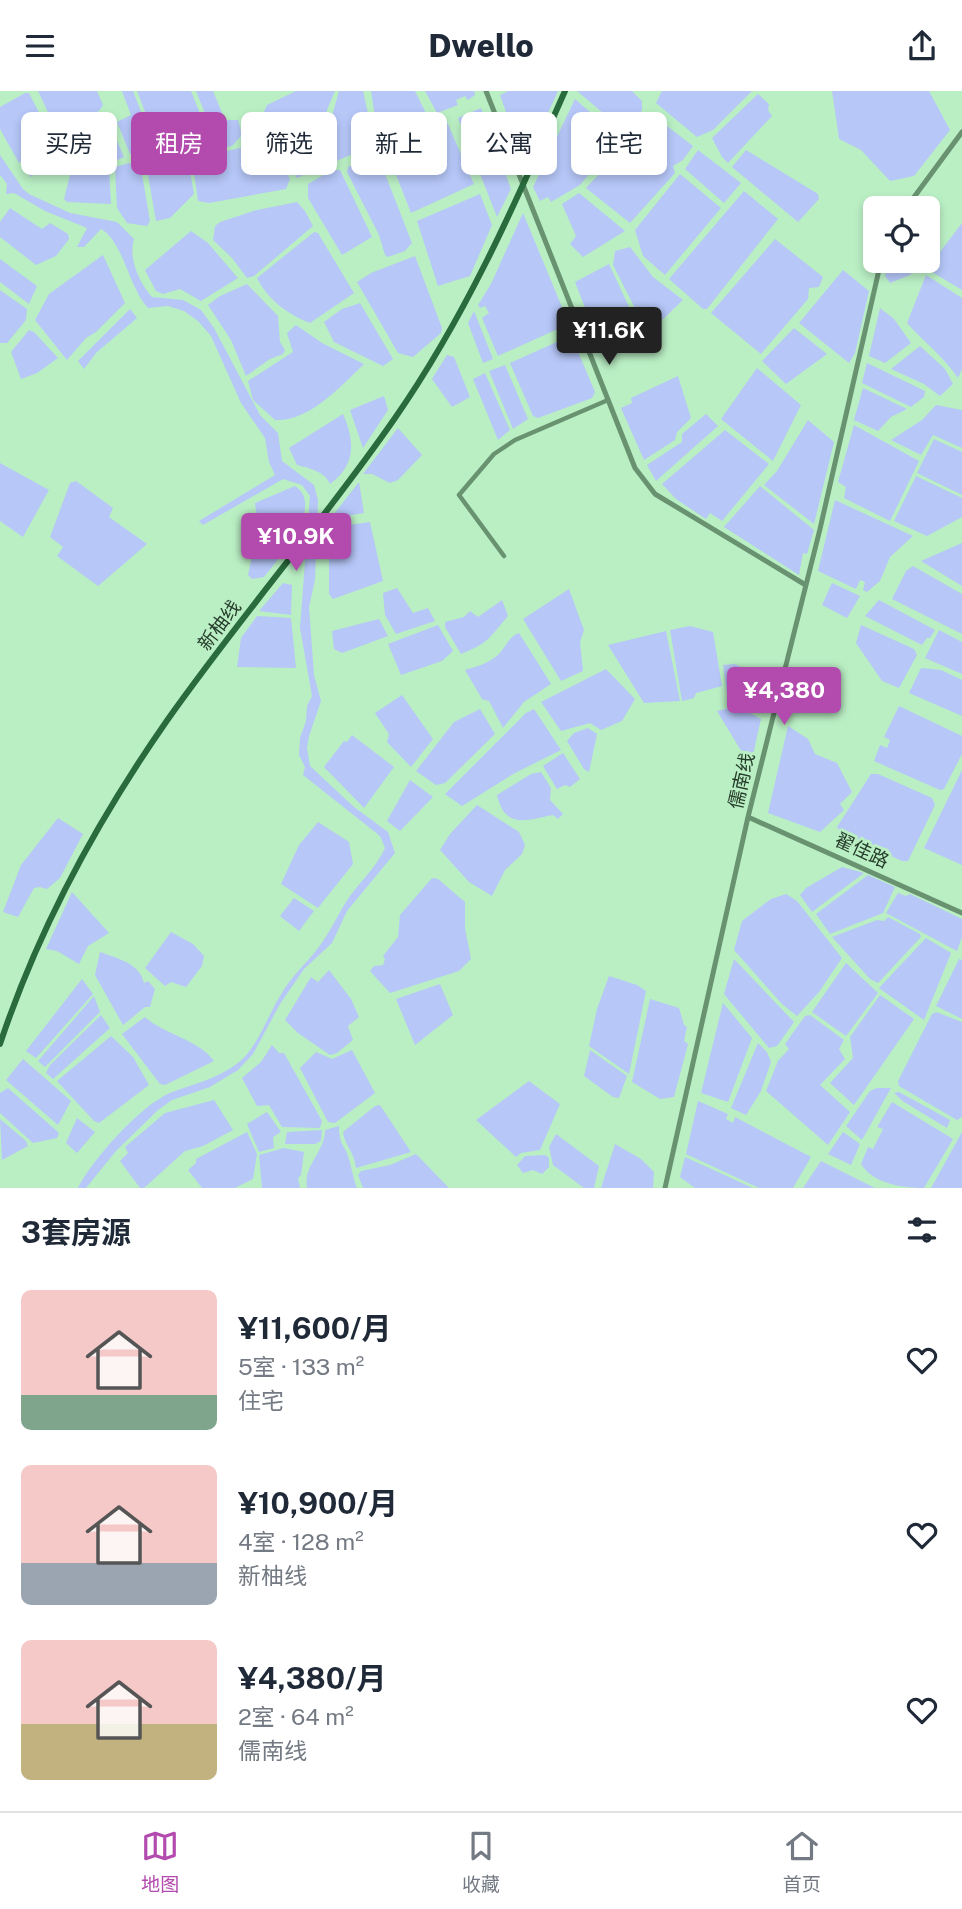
<!DOCTYPE html>
<html lang="zh">
<meta charset="utf-8">
<style>
:root{--surface:#fff;--page:#f6f6f7;--text:#1f2937;--muted:#747a83;--line:#e0e1e3;--accent:#b34aad}
body{margin:0;font-family:"Public Sans","Noto Sans SC",sans-serif;background:var(--page);color:var(--text);height:100vh;display:flex;flex-direction:column;font-size:26px;white-space:nowrap}
*{box-sizing:border-box;margin:0}
p{font-size:23px;color:var(--muted)}
.icon{flex:none;width:38px;height:38px;fill:none;stroke:currentColor;stroke-width:2;stroke-linecap:round;stroke-linejoin:round}
.map{position:relative;height:1097px;overflow:hidden}
.drawer{display:flex;flex-direction:column;background:var(--surface);flex:1}
.drawer>*{flex:none}
.guide{position:absolute;left:21px;top:21px;width:920px;height:63px;display:flex;gap:14px}
.fabs{position:absolute;left:863px;top:105px;display:grid;gap:14px}
.fabs a{display:grid;place-items:center;width:77px;height:77px;border-radius:10px;background:var(--surface);box-shadow:0 4px 10px #0003;font-size:35px}
.price{position:absolute;translate:-50% -60px;padding:0 16px;border-radius:7px;background:var(--accent);color:#fff;font-size:23px;line-height:46px;filter:drop-shadow(0 2px 4px #0008)}
.price::after{content:'';position:absolute;left:50%;top:42px;width:21px;height:16px;margin-left:-10px;background:inherit;clip-path:polygon(0 0,100% 0,50% 100%)}
.price.active{background:#222;color:#fff}
ul{padding:0;list-style:none}
li{display:flex;align-items:center;gap:21px;height:175px;padding:0 21px}
li span{display:grid;place-items:center;flex:none;width:196px;height:140px;border-radius:10px;color:#555}
li>.icon{margin-inline-start:auto}
span .icon{width:84px;height:84px;fill:#fffc;stroke-width:1}
li b{font-size:30px}
h2{display:flex;justify-content:space-between;align-items:center;height:84px;padding:0 21px;font-size:30px}
.chip{padding:0 24px;border-radius:10px;background:var(--surface);box-shadow:0 4px 10px #0003;font-size:24px;line-height:63px}
.chip.active{background:var(--accent);color:#fff}
header{display:flex;justify-content:space-between;align-items:center;height:91px;padding:0 21px;background:var(--surface);font-size:32px;font-weight:800}
.tab-bar{display:flex;justify-content:space-around;align-items:center;height:98px;border-top:2px solid var(--line);background:var(--surface);font-size:19px;color:var(--muted)}
.tab-bar a{display:grid;justify-items:center;gap:4px}
.tab-bar .active{color:var(--accent)}
.map>svg:first-child{display:block}
.water{fill:#b6c7f8}
.lines{fill:none;stroke-linecap:round;stroke-linejoin:round}
.minor{stroke:#689270;stroke-width:4.5}
.tertiary{stroke:#689270;stroke-width:5}
.secondary{stroke:#296b3c;stroke-width:6}
.labels{text-anchor:middle;stroke-width:6;stroke-linejoin:round;paint-order:stroke}
.street-label{font-size:19px;fill:#273d2c;stroke:#baefc4}
</style>
<header><svg class="icon" aria-label="menu" viewBox="0 0 24 24"><path d="M4 6h16M4 12h16M4 18h16"/></svg>Dwello<svg class="icon" aria-label="share" viewBox="0 0 24 24"><path d="M12 15V3M7 8l5-5 5 5M5 13v7h14v-7"/></svg></header>
<div class="map">
<svg width="962" height="1097" viewBox="0 0 962 1097">
<rect width="100%" height="100%" fill="#baefc4"/>
<path class="water" d="M38,0H97L103,14L99,20L57,35L53,32Z
M122,0H133L154,54L130,63L117,31L131,24Z
M137,0H191L203,30L200,36L157,52Z
M196,0H213L223,24L208,30Z
M296,0H335L327,19V29C313,38 289,36 271,40L263,23L267,14Z
M339,0H363L373,44L362,59L297,87L274,48V44L294,38L315,39L330,32Z
M371,0H415L425,20L422,29L384,47L378,46Z
M425,0H474L475,4L468,9L465,5L456,9L458,14L437,22Z
M508,0H558L527,68L523,69L500,4Z
M577,0H632L642,10V19L628,39H623Z
M662,0H752L713,39L697,46L656,12Z
M832,0H929L950,39L914,85L890,90L861,59L839,48Z
M25,2H29L50,43L19,72L0,38V16Z
M758,3L769,13L768,19L772,25L728,72L722,66L712,47Z
M575,8L620,47L580,94L551,111L548,106L540,110L533,96Z
M481,17L511,98L497,126L458,27Z
M654,25L693,55L683,69L673,75L675,82L630,132L586,97Z
M101,27L112,38L124,66L111,72L86,48L84,32Z
M228,29H238L242,44L232,55L191,62L186,47Z
M447,31L474,93L411,122L386,58Z
M71,33L78,34L81,47L63,54L31,86L23,76L60,39Z
M180,49L187,64L194,103L170,127L156,130L145,67L146,62Z
M266,51L270,52L290,88L286,98L209,112L198,110L192,68Z
M84,53L109,76L111,113L67,111L64,108L77,56Z
M698,59L741,92L724,112L685,78Z
M746,59L818,103L819,108L798,131L732,76Z
M0,64L23,98L29,103L70,122L117,131L134,148C128,166 139,192 152,206L183,209L201,219L214,237L260,324L278,342L282,370L314,394L318,409L315,489L309,516L314,584L321,610L309,645L307,657L310,675L354,716L388,741L395,762L347,820L332,852L304,878L280,913L253,963L238,979L210,996L172,1009L158,1019L116,1060L86,1097H78C92,1069 141,1014 170,1002C193,993 217,988 238,972C258,956 267,926 280,905C292,883 310,870 323,850C333,836 340,819 350,805C362,789 377,775 385,757L380,745L303,684L305,676L299,664L300,647L306,630L307,615L312,605L300,537L310,405L302,394L283,388L203,434L199,430L275,384L269,371L265,347L241,312L211,245L198,230L184,220L168,215L148,217C129,197 123,150 101,138L84,156H77L87,137L45,120L14,102L6,103L7,93L0,84Z
M372,65H377L380,70L412,152L405,160L388,166L385,164L379,144L347,81L348,76Z
M129,72L141,77L150,130L147,135L127,132L117,117L115,76Z
M332,79H340L372,146L342,164L308,107V93Z
M680,83L721,117L665,184L643,165L635,139Z
M744,100L778,128L707,218H703L669,188Z
M579,102L625,140L583,166L570,153L576,145L562,113Z
M480,103L492,134L470,185L438,195L417,130Z
M297,111L305,120L313,135L254,185L247,187L232,167L213,149L215,135L220,131L257,119Z
M10,117L42,138L50,132L68,143L69,148L56,165L36,174L0,146V131Z
M523,122L569,233L498,265L482,227L489,222L485,215L480,217L478,214L491,193Z
M962,132V199L927,178Z
M191,140L208,152L238,187L201,210L180,198L163,203L156,200L145,179Z
M314,141L318,142L354,202L310,232C287,223 268,209 257,187Z
M775,148L823,186L819,196L809,197L808,208L761,263L711,222Z
M630,156L653,186L683,209L658,233H643L613,174L615,160Z
M103,164L125,212L96,241L86,247L67,269L35,229L49,203Z
M415,165L442,237L441,242L413,266L398,262L357,191L371,182Z
M0,168L37,195L29,213L0,191Z
M888,170H924L910,184L890,192L885,185Z
M609,173L631,220L597,238L591,232L575,191Z
M843,179L869,200L855,262L849,272L799,232Z
M926,184L962,207V278L958,287C944,266 924,251 907,232Z
M247,193L278,225L280,251L285,259L283,263L270,268L246,285L231,249L208,214L220,205Z
M0,199L27,218L26,229L7,252H0Z
M360,212L393,268L383,275L334,251L324,231L342,218Z
M880,217L894,228L911,252L885,272L869,265Z
M130,218L137,227L96,262L84,278L78,270Z
M474,220L493,268L483,272L468,232Z
M296,234L322,252L364,273C341,295 309,331 275,329L253,309L248,290L293,261L287,242Z
M794,237L827,263L786,293L762,270Z
M29,239L34,241L58,267L37,282L21,288L11,261Z
M568,246L573,249L595,301L592,307L538,327L533,325L510,272Z
M920,255L945,278L953,293L940,305L924,293L891,278Z
M447,264L454,266L470,306L452,316L432,288Z
M867,272L925,300L924,306L911,316L862,292Z
M505,274L528,328L513,338L489,280Z
M757,277L801,314L773,370L721,328Z
M485,282L510,339L498,349L473,288Z
M678,285L691,327L677,341L675,349L644,369L621,317L632,312L631,307Z
M863,297L907,318L891,326L878,340L854,329Z
M384,305L388,319L363,357L350,319Z
M936,314L962,319V357L933,344L921,364L891,349L922,329Z
M343,323C355,350 356,374 330,393C324,380 311,378 297,374L289,357Z
M706,323L718,335L656,390L647,374L682,351V343Z
M808,329L834,351L814,433L764,394L777,380Z
M854,334L919,370L890,430L844,407L846,396L838,391Z
M398,337L422,364L398,389L390,392L372,383H363Z
M725,339L769,373L722,430L710,422L706,428L676,408L662,393Z
M934,348L962,361V404L917,382Z
M0,372L49,399L23,446L0,430Z
M916,385L962,407V426L927,445L894,430Z
M76,390L113,417L109,426L147,453L98,495L57,465L63,456L50,446L70,392Z
M359,391L364,422L330,428Z
M295,395C326,416 278,468 264,486L252,488L248,484L258,436L255,412Z
M760,395L814,439L807,463L803,462L799,484L724,436Z
M835,409L913,445L890,466L880,490L867,501L863,499L865,491L860,489L856,498L818,480Z
M370,431L383,490L333,508L329,503V447L349,434Z
M962,452V495L921,470Z
M913,475L962,503V543L892,508L906,480Z
M283,492L292,494L291,524L259,520Z
M832,492L860,505L847,527L822,514Z
M397,497L413,522L428,517L435,530L396,543L385,524L383,502Z
M569,498L584,539L580,551L583,580L561,590L523,528Z
M502,509L508,525C489,547 489,552 461,563L445,536V531L464,526L470,520L478,526Z
M879,509L935,539L930,547H927L922,554L865,525Z
M257,525L291,527L296,577L237,576L241,547Z
M379,528L388,545L342,562L334,558L332,540Z
M438,534L453,560L442,570L401,584L388,553Z
M861,534L914,558L917,564L899,597L882,590L856,552Z
M690,535L713,541L722,595L696,602L694,607L682,610L670,539Z
M939,539L962,551V583L925,567Z
M666,540L680,610L644,612L608,554Z
M519,542L551,593L524,611L503,637L489,610L482,608L465,579C476,576 489,572 498,564C506,556 508,546 519,542Z
M735,573L770,590L762,622L727,602L723,574Z
M921,577L941,579L962,589V625L909,602Z
M606,578L635,608L622,630L601,639L590,632L561,640L541,611Z
M402,604L433,648L411,676L387,651L389,643L375,622Z
M737,615L761,628L752,668L743,663L717,620Z
M899,615L962,645V663L944,698L940,699L874,670L880,654L887,657L890,649L884,646Z
M480,618L495,643L445,692L436,694L416,680L454,631Z
M534,618L561,659L515,682L462,715L445,703L526,622Z
M788,635L808,648L815,663L837,672L852,701L840,713L844,719L820,741L768,722Z
M588,637L597,643L589,681L584,678L567,650L574,642Z
M352,644L394,676L364,717L324,676L344,650L347,651Z
M563,662L580,688L570,696L565,694L557,698L543,675Z
M962,679V774L924,757Z
M541,681L551,697L550,709L563,723L558,728L553,724C527,729 505,739 497,704L531,683Z
M871,683H878L932,707L935,714L908,770H902L840,741L837,736Z
M410,689L433,706L400,740L387,730Z
M477,714L519,741L525,754L522,763L505,779L492,805L469,791L440,759L450,743Z
M58,727L83,743L60,787L47,798L40,796L34,797L18,826L3,821L21,774Z
M318,731L349,751L353,773L318,817L281,793L299,754Z
M842,776L864,782L812,821L800,804L806,797Z
M868,784L895,796L883,822L830,843L816,823Z
M432,787L438,788L465,811V837L471,868L459,880L390,902L370,880L374,875L383,874L385,868L383,865L398,846L400,824Z
M72,801L109,842L88,855L79,873L57,860L46,858Z
M898,802L906,805L910,803L962,828V846L957,860L886,822Z
M786,803L797,810L842,867L819,901L797,925L782,913L734,859L742,830L771,808Z
M294,807L314,820L299,840L280,825Z
M888,826L920,843L921,846L878,892L870,888L832,846L877,829L884,830Z
M171,841L193,853L204,865L202,875L186,896L171,891L165,895L145,877Z
M926,847L951,862L924,929L879,897Z
M100,861C116,867 140,872 144,892L148,890L155,898L150,916H145L123,934L95,884Z
M734,868L794,931L777,955L769,957L724,903Z
M959,868L962,869V928L936,915Z
M846,872L878,902L846,945L812,921Z
M329,879L351,908L359,926L348,935L353,949L337,962L330,964L298,942L285,929L311,886L318,891Z
M609,885L637,894L646,900L629,983L589,955L597,918Z
M82,888L93,903L36,967L26,960Z
M440,893L453,924L415,954L396,908Z
M880,904L914,928L854,1014L830,992L853,967L850,946Z
M94,905L100,921L45,976L38,970Z
M650,908L679,917L684,934L687,936L684,950L688,953L674,1006L660,1008L632,991Z
M723,912L752,947L728,1011L701,1002Z
M936,921L962,931V1026L957,1029L899,995L898,990L932,923Z
M101,924L110,937L53,988L46,982L50,974Z
M810,924L844,949L839,958L845,968L820,994L850,1021L828,1054L766,1000L778,970L789,958L785,953L805,925Z
M145,926C165,944 198,948 214,970L165,994L160,993L122,943Z
M111,945L133,966L149,994L99,1032L94,1030L57,990Z
M758,952L767,961L771,971L761,1000L746,1024L731,1017Z
M272,954L279,962H284L322,1030L320,1037L282,1036L269,1014L257,1015L242,987L261,971Z
M352,959L375,1002L335,1032L328,1031L300,977L316,961L332,968Z
M590,959L627,985L619,1007L613,1006L584,985Z
M23,968L71,1010L58,1034L6,989Z
M529,990L560,1013L540,1059L521,1062L516,1066L476,1029Z
M8,997L59,1042L57,1047L33,1052L0,1022V1002Z
M877,997H891L862,1049L846,1035L870,1000Z
M899,1001L950,1029L947,1037L904,1011L894,1002Z
M214,1009L233,1039L203,1055L185,1060L144,1097H140L120,1070L128,1062L125,1056L165,1022Z
M698,1010L728,1023L726,1028L733,1032L735,1026L811,1066L793,1097H759L686,1063Z
M892,1011L953,1048L924,1097C904,1097 873,1093 861,1073L868,1056L873,1058L883,1038L877,1036Z
M380,1014L411,1061L356,1077C354,1059 345,1056 343,1041L375,1015Z
M267,1021L281,1041L273,1046L274,1057L259,1061L247,1033Z
M77,1027L95,1041L77,1062L66,1052Z
M0,1028L26,1050L28,1055L2,1069Z
M339,1035C339,1055 345,1053 349,1068C352,1078 353,1087 357,1097H307C303,1074 325,1061 325,1039Z
M322,1039L321,1050L315,1053H285L287,1041Z
M247,1041L257,1063L253,1088L235,1097H202L188,1079L196,1072V1068Z
M843,1041L860,1053L851,1074L828,1063Z
M962,1041V1097H931Z
M556,1043L599,1075L594,1097H584L553,1074L549,1056Z
M615,1053L641,1068L654,1081L653,1097H601Z
M284,1057L304,1061L301,1084L298,1087L300,1097H262L259,1064Z
M416,1063L449,1097H363L358,1084L361,1080L390,1074Z
M545,1064L549,1067V1076L542,1083L533,1079L523,1082L517,1074L525,1065Z
M685,1066L753,1097H695L680,1086Z
M821,1070L875,1097H803Z"/>
<g class="lines">
<path class="minor" d="M504,465L459,404L494,363L515,349L608,309"/>
<path class="tertiary" d="M486,0L635,377L655,403L804,493
M906,117L962,41
M748,726L962,822
M665,1097L748,726L820,438L881,170"/>
<path class="secondary" d="M0,953C38,839 97,730 166,631C239,527 323,431 395,327C466,225 515,113 565,0"/>
</g>
<g class="labels">
<g class="street-label">
<text transform="translate(219 534) rotate(-53)" y="7">新柚线</text>
<text transform="translate(741 690) rotate(-77)" y="7">儒南线</text>
<text transform="translate(862 759) rotate(25)" y="7">翟佳路</text>
</g>
</g>
</svg>
<div class="fabs">
<a><svg class="icon" aria-label="locate" viewBox="0 0 24 24"><circle cx="12" cy="12" r="6"/><path d="M12 2v4M12 18v4M2 12h4M18 12h4"/></svg></a>
</div>
<b class="price active" style="left:609px;top:276px">¥11.6K</b>
<b class="price" style="left:296px;top:482px">¥10.9K</b>
<b class="price" style="left:784px;top:636px">¥4,380</b>
<div class="guide">
<a class="chip">买房</a>
<a class="chip active">租房</a>
<a class="chip">筛选</a>
<a class="chip">新上</a>
<a class="chip">公寓</a>
<a class="chip">住宅</a>
</div>
</div>
<section class="drawer">
<h2>3套房源<svg class="icon" aria-label="filters" viewBox="0 0 24 24"><path d="M4 7h16M4 17h16"/><circle cx="9" cy="7" r="2"/><circle cx="15" cy="17" r="2"/></svg></h2>
<ul>
<li><span style="background:linear-gradient(#f6c9c9 75%,#7fa58c 0)"><svg class="icon" aria-label="home" viewBox="0 0 24 24"><path d="M3 11l9-7 9 7M6 9v11h12V9"/></svg></span><div><b>¥11,600/月</b><p>5室 · 133 m²</p><p>住宅</p></div><svg class="icon" aria-label="heart" viewBox="0 0 24 24"><path d="M12 20l-8-8c-3-5 5-10 8-4 3-6 11-1 8 4z"/></svg></li>
<li><span style="background:linear-gradient(#f6c9c9 70%,#9aa5b1 0)"><svg class="icon" aria-label="home" viewBox="0 0 24 24"><path d="M3 11l9-7 9 7M6 9v11h12V9"/></svg></span><div><b>¥10,900/月</b><p>4室 · 128 m²</p><p>新柚线</p></div><svg class="icon" aria-label="heart" viewBox="0 0 24 24"><path d="M12 20l-8-8c-3-5 5-10 8-4 3-6 11-1 8 4z"/></svg></li>
<li><span style="background:linear-gradient(#f6c9c9 60%,#c2b280 0)"><svg class="icon" aria-label="home" viewBox="0 0 24 24"><path d="M3 11l9-7 9 7M6 9v11h12V9"/></svg></span><div><b>¥4,380/月</b><p>2室 · 64 m²</p><p>儒南线</p></div><svg class="icon" aria-label="heart" viewBox="0 0 24 24"><path d="M12 20l-8-8c-3-5 5-10 8-4 3-6 11-1 8 4z"/></svg></li>
</ul>
</section>
<nav class="tab-bar">
<a class="active"><svg class="icon" aria-label="map" viewBox="0 0 24 24"><path d="M3 6l6-2 6 2 6-2v14l-6 2-6-2-6 2zM9 4v14M15 6v14"/></svg>地图</a>
<a><svg class="icon" aria-label="saved" viewBox="0 0 24 24"><path d="M7 4h10v16l-5-4-5 4z"/></svg>收藏</a>
<a><svg class="icon" aria-label="home" viewBox="0 0 24 24"><path d="M3 11l9-7 9 7M6 9v11h12V9"/></svg>首页</a>
</nav>
